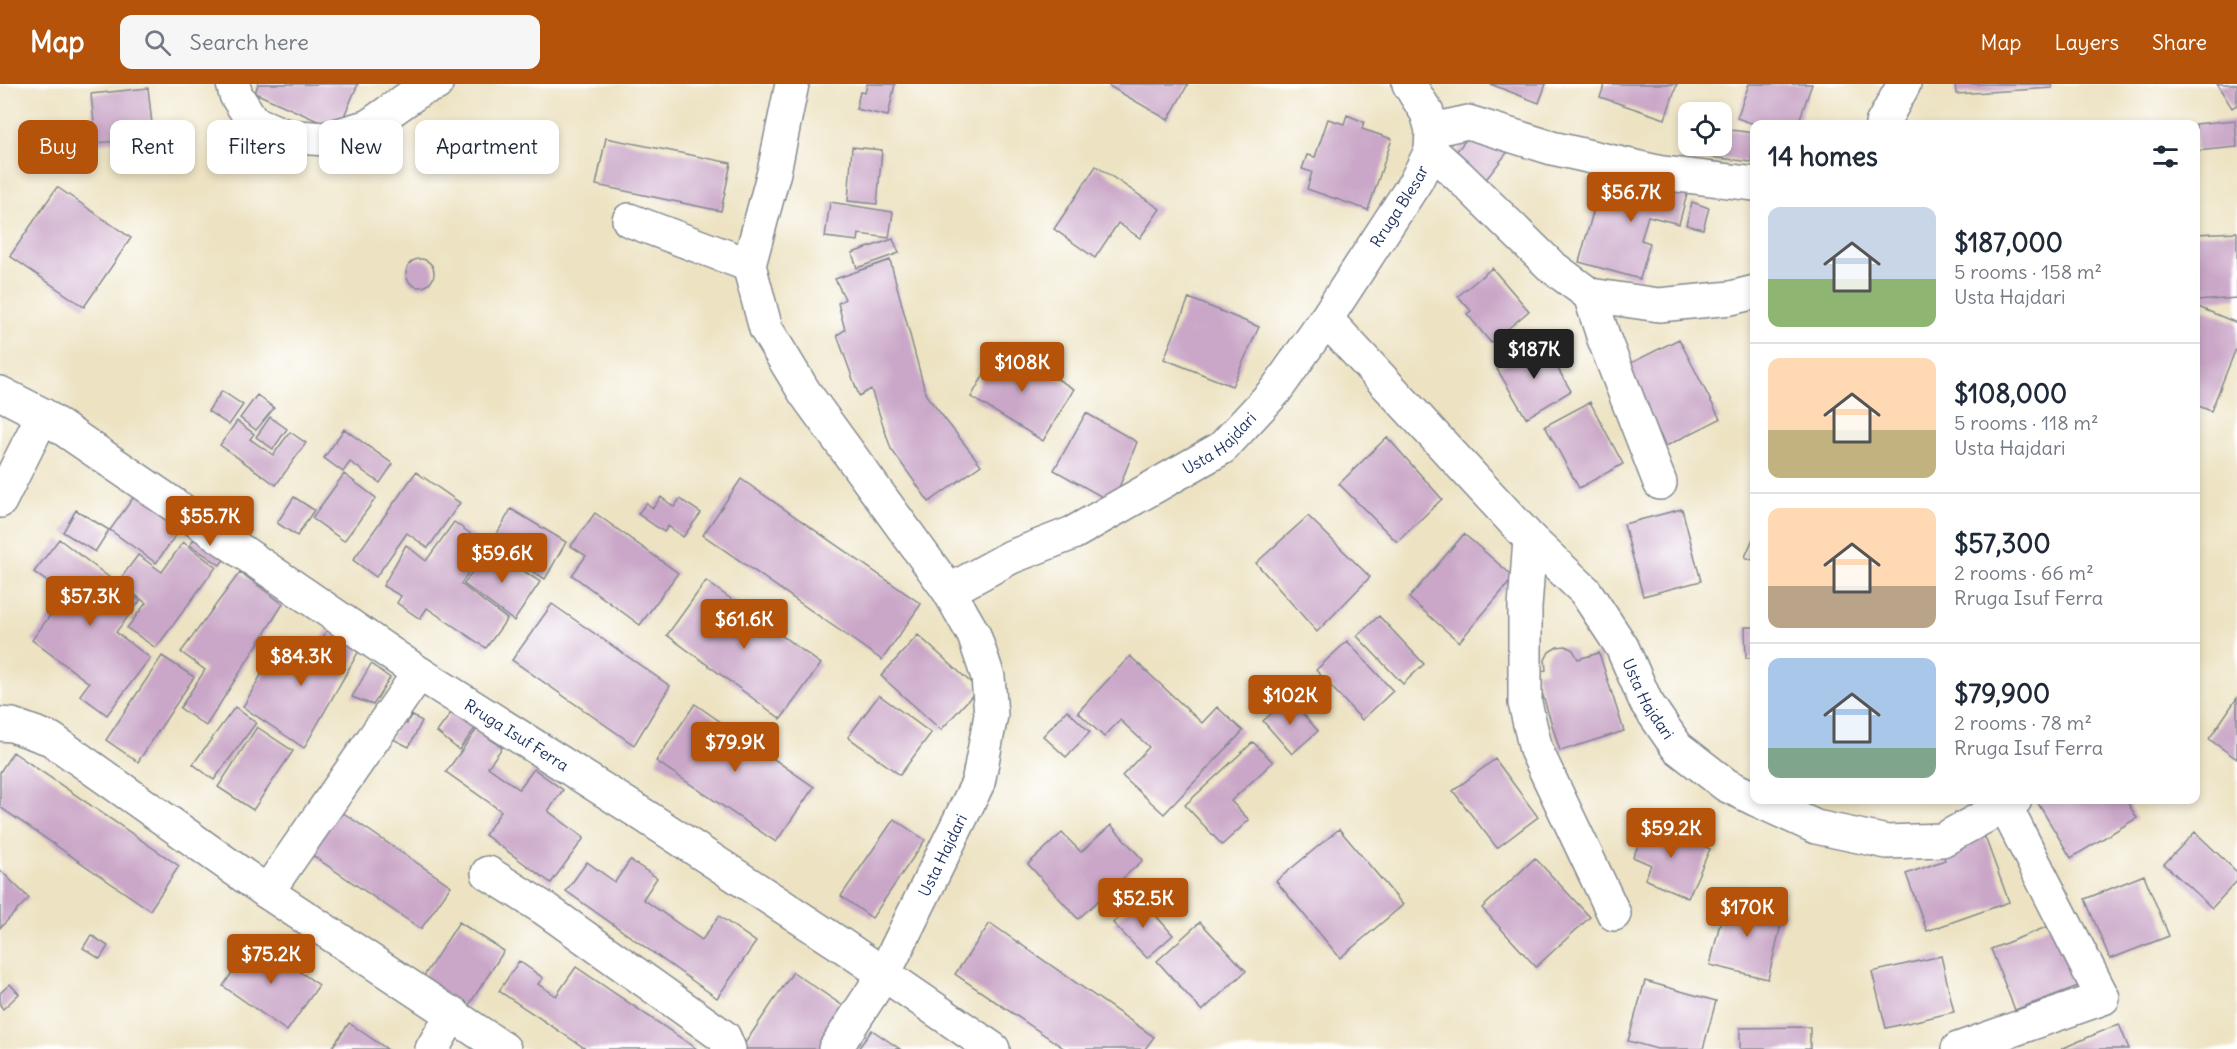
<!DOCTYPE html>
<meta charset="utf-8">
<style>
:root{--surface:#fff;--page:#f6f6f7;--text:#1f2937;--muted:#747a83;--line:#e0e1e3;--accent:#b45309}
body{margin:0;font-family:Delius,sans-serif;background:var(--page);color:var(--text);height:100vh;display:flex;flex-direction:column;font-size:22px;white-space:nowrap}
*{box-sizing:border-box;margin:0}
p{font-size:20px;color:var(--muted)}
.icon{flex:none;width:33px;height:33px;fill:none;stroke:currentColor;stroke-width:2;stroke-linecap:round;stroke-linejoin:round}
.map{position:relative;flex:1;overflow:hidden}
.drawer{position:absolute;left:1750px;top:36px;width:450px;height:684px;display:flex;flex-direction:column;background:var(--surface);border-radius:12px;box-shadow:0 3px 9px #0003}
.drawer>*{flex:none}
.hud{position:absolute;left:18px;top:36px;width:570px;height:54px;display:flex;gap:12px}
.fabs{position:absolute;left:1678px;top:18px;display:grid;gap:12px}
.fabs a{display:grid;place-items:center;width:54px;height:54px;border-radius:12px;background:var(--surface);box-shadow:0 3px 9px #0003;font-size:30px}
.price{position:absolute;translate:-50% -51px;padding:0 14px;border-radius:6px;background:var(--accent);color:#fff;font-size:20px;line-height:39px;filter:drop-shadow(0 2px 3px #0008)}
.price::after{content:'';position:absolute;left:50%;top:36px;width:18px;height:14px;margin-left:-9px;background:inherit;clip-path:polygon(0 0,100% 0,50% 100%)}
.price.active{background:#222;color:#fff}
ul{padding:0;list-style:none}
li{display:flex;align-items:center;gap:18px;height:150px;padding:0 18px}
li+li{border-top:2px solid var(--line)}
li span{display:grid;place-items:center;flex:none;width:168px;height:120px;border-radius:12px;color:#555}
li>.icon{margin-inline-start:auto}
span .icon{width:72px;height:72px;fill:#fffc;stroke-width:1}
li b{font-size:26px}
h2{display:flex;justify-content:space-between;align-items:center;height:72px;padding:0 18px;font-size:26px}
.chip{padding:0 21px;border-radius:12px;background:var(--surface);box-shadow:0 3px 9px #0003;font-size:21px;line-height:54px}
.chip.active{background:var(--accent);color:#fff}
header{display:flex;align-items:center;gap:36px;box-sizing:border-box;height:84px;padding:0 30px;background:var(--accent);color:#fff}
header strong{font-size:28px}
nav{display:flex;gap:33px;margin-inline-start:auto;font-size:21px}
.search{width:420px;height:54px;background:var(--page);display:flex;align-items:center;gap:15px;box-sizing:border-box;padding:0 21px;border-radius:12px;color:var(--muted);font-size:22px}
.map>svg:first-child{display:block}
.building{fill:#caa7c8}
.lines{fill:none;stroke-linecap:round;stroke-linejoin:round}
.minor-casing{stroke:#848990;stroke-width:36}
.minor{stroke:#fff;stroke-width:33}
.labels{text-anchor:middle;stroke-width:6;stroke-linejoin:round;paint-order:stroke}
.street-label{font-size:16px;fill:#1b2f5e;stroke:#fff}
</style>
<header>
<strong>Map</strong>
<div class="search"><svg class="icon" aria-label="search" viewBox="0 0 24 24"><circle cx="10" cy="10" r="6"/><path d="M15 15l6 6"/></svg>Search here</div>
<nav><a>Map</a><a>Layers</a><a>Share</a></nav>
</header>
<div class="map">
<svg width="2237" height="965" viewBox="0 0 2237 965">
<rect width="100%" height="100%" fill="#fff"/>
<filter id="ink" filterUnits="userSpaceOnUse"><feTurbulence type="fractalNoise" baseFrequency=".0167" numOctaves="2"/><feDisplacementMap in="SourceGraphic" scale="12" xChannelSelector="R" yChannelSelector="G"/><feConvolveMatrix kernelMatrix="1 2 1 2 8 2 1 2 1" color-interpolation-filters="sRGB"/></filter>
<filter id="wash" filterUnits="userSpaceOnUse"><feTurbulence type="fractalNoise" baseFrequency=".008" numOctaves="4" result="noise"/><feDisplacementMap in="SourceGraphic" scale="24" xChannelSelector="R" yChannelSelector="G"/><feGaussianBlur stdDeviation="1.35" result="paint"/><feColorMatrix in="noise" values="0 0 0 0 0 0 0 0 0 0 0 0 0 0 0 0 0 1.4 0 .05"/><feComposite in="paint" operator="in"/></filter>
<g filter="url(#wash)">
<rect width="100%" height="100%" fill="#ede3c3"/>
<g id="blocks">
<path class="building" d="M258,0H358L338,46L255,9Z
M867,0H895L888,32L856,25L860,8L865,9Z
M1110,0H1188L1168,36L1109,2Z
M1490,0H1546L1539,19Z
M1605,0H1677L1665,35L1600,13Z
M1749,0H1812L1798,40H1754L1737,34Z
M1955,0H2051L2052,4L1956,10Z
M2217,0H2237V21L2232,24Z
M148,4L152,40L130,56L96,59L91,10Z
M1347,31L1364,38L1362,45L1392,55L1368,126L1307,105L1312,88L1302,85L1307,71L1315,73L1328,35L1344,40Z
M2235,36L2237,63L2196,67V40Z
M1722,45L1755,49L1751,78L1710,73L1711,62H1722Z
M1468,53L1510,65L1484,98L1452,73Z
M606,54L731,79L721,127L596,101Z
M852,63L882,66L877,120L848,117Z
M1096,82L1160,125L1140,154L1118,139L1095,174L1054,145Z
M1628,86L1689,103L1679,140L1648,132L1641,156L1650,159L1640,195L1579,178L1597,114L1619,120Z
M57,103L131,154L84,223L10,172Z
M830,118L893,128L889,154L859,150L858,157L825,153Z
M1692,118L1709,124L1703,145L1686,141Z
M2237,148V214L2196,217V150Z
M893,155L899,169L857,184L852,169Z
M406 189a14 14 0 1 1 28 0a14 14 0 1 1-28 0Z
M890,176L926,311L981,381L929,418L891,365L871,305L859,312L837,251L845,246L838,219L845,215L835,195Z
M1492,184L1529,227L1491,259L1467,230L1471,227L1458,212Z
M1189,214L1259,243L1232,302L1164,275Z
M2196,222L2237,239V262L2211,327L2196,321Z
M1679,255L1720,335L1666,362L1625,282Z
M1542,258L1571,307L1526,334L1497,285Z
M1001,261L1074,305L1043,357L971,313Z
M222,307L243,321L229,341L208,327Z
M257,311L274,324L256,346L240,334Z
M1590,318L1623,380L1579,404L1545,342Z
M1086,329L1137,358L1113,419L1054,386Z
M270,333L287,345L273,365L256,353Z
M237,337L254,350L250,355L273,371L290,348L306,359L276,401L220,361Z
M344,345L393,380L380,399L350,378L343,388L324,374Z
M1387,353L1442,415L1397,458L1339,400Z
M416,388L460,419L428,464L407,449L376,493L353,476Z
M344,390L376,414L344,457L312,434Z
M741,395L921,520L882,576L703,451Z
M138,407L184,440L156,479L110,446Z
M294,413L314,426L297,452L277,439Z
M661,413L674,423L680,415L701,429L683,453L668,442L664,448L638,430L646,419L653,424Z
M511,425L566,458L545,495L490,462Z
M1682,425L1701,497L1643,512L1624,440Z
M76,426L109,446L95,468L63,448Z
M595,429L678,489L640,541L572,491L586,472L571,462Z
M1308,432L1370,493L1317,548L1256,479Z
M454,438L485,460L461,500L507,535L486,564L427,524L420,535L397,519L401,512L383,502L406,461L426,477Z
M201,445L231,465L220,481L190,461Z
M1464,450L1514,493L1459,558L1409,514Z
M1755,450V477L1745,473Z
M59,455L140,517L116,548L150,574L107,631L80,611L89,599L32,556L65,511L34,488Z
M183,458L216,483L156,564L127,544L146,519L118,498L138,471L162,488Z
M488,463L540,498L514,537L464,500Z
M240,488L283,520L206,642L180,624L205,586L181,568Z
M706,497L821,580L781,635L667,551Z
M552,520L670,602L634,661L512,576Z
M1379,532L1424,580L1403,600L1357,552Z
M1745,543H1755V574H1746Z
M327,546L360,565L304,664L243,623L279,559L310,577Z
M918,551L978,605L941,646L881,592Z
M1347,557L1393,607L1362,636L1316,586Z
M1566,562L1573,566L1578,575L1599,569L1624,647L1560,667L1536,589L1546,586L1545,576L1549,568L1557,563Z
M162,572L194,593L138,678L106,656Z
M1130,572L1202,639L1217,623L1243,647L1164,730L1122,692L1149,663L1120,636L1104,653L1078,628Z
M371,580L390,594L373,621L352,613Z
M879,611L931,649L900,691L848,653Z
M1289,614L1318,647L1292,670L1263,637Z
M2237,614V675L2209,655Z
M695,620L814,703L776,758L656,677Z
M235,623L256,639L214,696L193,680Z
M454,625L477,642L459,666L437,648Z
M1067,626L1090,648L1066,673L1043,652Z
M411,631L422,637L409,663L391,654L400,636L407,640Z
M257,643L293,667L253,726L218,703Z
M477,645L502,664L488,683L519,705L534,685L563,706L548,727L584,754L551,799L485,751L501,727L446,688Z
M1253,658L1273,678L1231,717L1249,736L1222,761L1185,721Z
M13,668L179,782L150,826L0,723V688Z
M1495,675L1538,733L1497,764L1453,707Z
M2036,716H2126L2137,734L2071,774Z
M336,724L451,802L421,845L306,767Z
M894,735L925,756L872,834L841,812Z
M1649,738L1710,765L1688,814L1645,795L1651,781L1633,773Z
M1111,741L1143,776L1078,835L1028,780L1062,749L1081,768Z
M1339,745L1403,821L1340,874L1276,797Z
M2195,748L2237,788V797L2212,824L2164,780Z
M1985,753L2009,818L1927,847L1906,790L1945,776L1942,768Z
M1535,774L1590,833L1536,883L1482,824Z
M630,776L657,794L643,815L702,856L719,832L756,858L717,914L566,807L587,778L615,798Z
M0,786L29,814L0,844Z
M2144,791L2169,852L2110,875L2085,815Z
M1726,814L1784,828L1768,895L1710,881Z
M1141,815L1173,851L1147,874L1113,839Z
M459,838L504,867L467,924L422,895Z
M1200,838L1246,887L1202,927L1157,877Z
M990,839L1154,953L1145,965H1065L955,890Z
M2054,840L2078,902L2015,926L1991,865Z
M91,851L108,862L100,875L83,864Z
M254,856L319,901L287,947L223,902Z
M1941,872L1954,928L1886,944L1872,888Z
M519,877L543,894L538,900L556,912L576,883L697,965H586L499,907Z
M793,888L849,926L823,965H741Z
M1645,897L1716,917L1703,965H1657L1628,957Z
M10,900L19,910L3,925L0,921V909Z
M349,939L387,965H331Z
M2119,940L2129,965H2061Z
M1810,943V965H1740V944Z
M872,946L900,965H858Z"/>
</g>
</g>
<g filter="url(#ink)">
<use href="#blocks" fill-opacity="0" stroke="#848990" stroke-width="1.5"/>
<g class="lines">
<g class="minor-casing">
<g id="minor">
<path d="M233,0L236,11L253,38L286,52L325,55L369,42L421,5L436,0"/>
<path d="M792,0L774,88L749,181L766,245L805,309L949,507"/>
<path d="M1882,40L1904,0"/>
<path d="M1432,46L1468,38L1552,64L1662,89L1755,100"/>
<path d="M1431,67L1459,92L1551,182L1590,211L1659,221L1731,214L1755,208"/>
<path d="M629,136L749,181"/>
<path d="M1590,211L1604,255L1660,399"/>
<path id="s1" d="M1326,235L1530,455L1585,507L1622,563L1646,618L1677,663L1726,701L1755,715"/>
<path id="s2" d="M0,309L43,331L419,589L648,734L843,862L993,965"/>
<path d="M0,417L43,331"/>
<path d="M1530,455L1525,523V619L1536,666L1614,830"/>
<path d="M0,640L12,641L51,655L267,808L504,965"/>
<path d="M1757,716L1816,743L1887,758L1942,756L2015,716"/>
<path d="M488,789L545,825L724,953L729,965"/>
<path d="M267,808L419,589"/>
<path d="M432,965L453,929"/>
<path id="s3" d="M835,965L884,890L978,699L991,631L988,593L974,551L949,507L1011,473L1073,449L1222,364L1276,306L1326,235L1416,97L1431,67L1432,46L1427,29L1409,0"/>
<path d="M1958,965L2103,914L2005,722"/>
</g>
</g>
<use href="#minor" class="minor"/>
</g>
</g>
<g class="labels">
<g class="street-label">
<text dy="6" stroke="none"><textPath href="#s3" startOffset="1114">Rruga Blesar</textPath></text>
<text dy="6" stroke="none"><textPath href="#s3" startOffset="814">Usta Hajdari</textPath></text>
<text dy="6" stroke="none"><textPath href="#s1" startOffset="501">Usta Hajdari</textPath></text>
<text dy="6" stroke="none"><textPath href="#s2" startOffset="620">Rruga Isuf Ferra</textPath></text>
<text dy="6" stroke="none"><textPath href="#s3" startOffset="222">Usta Hajdari</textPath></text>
</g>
</g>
</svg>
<div class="fabs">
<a><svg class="icon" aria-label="locate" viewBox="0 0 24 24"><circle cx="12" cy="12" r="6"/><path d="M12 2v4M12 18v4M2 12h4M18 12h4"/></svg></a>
</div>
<b class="price" style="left:1631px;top:139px">$56.7K</b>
<b class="price active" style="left:1534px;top:296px">$187K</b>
<b class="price" style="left:1022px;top:309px">$108K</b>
<b class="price" style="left:210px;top:463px">$55.7K</b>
<b class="price" style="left:502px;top:500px">$59.6K</b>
<b class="price" style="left:90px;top:543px">$57.3K</b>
<b class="price" style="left:744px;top:566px">$61.6K</b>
<b class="price" style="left:301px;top:603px">$84.3K</b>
<b class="price" style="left:1290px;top:642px">$102K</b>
<b class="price" style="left:735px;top:689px">$79.9K</b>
<b class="price" style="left:1671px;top:775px">$59.2K</b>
<b class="price" style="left:1143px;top:845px">$52.5K</b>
<b class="price" style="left:1747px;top:854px">$170K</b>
<b class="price" style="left:271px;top:901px">$75.2K</b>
<div class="hud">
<a class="chip active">Buy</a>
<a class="chip">Rent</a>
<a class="chip">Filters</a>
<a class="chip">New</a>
<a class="chip">Apartment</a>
</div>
<section class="drawer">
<h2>14 homes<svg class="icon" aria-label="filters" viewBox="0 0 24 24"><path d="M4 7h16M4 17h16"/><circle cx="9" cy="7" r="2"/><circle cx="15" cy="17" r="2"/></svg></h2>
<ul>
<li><span style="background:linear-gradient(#c9d6e8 60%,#8fb573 0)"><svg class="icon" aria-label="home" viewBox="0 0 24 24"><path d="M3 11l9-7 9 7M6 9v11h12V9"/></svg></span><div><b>$187,000</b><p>5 rooms · 158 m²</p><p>Usta Hajdari</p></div></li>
<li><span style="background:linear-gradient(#ffd9b3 60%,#c2b280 0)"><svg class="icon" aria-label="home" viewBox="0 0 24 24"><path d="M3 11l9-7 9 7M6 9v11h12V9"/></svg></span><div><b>$108,000</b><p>5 rooms · 118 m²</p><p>Usta Hajdari</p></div></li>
<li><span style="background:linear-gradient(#ffd9b3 65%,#b9a48a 0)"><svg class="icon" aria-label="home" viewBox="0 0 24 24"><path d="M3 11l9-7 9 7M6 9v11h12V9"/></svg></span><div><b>$57,300</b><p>2 rooms · 66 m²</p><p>Rruga Isuf Ferra</p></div></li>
<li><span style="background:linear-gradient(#a9c7e8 75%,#7fa58c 0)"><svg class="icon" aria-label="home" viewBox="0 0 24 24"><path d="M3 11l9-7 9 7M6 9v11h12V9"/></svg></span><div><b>$79,900</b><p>2 rooms · 78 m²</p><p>Rruga Isuf Ferra</p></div></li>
</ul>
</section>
</div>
